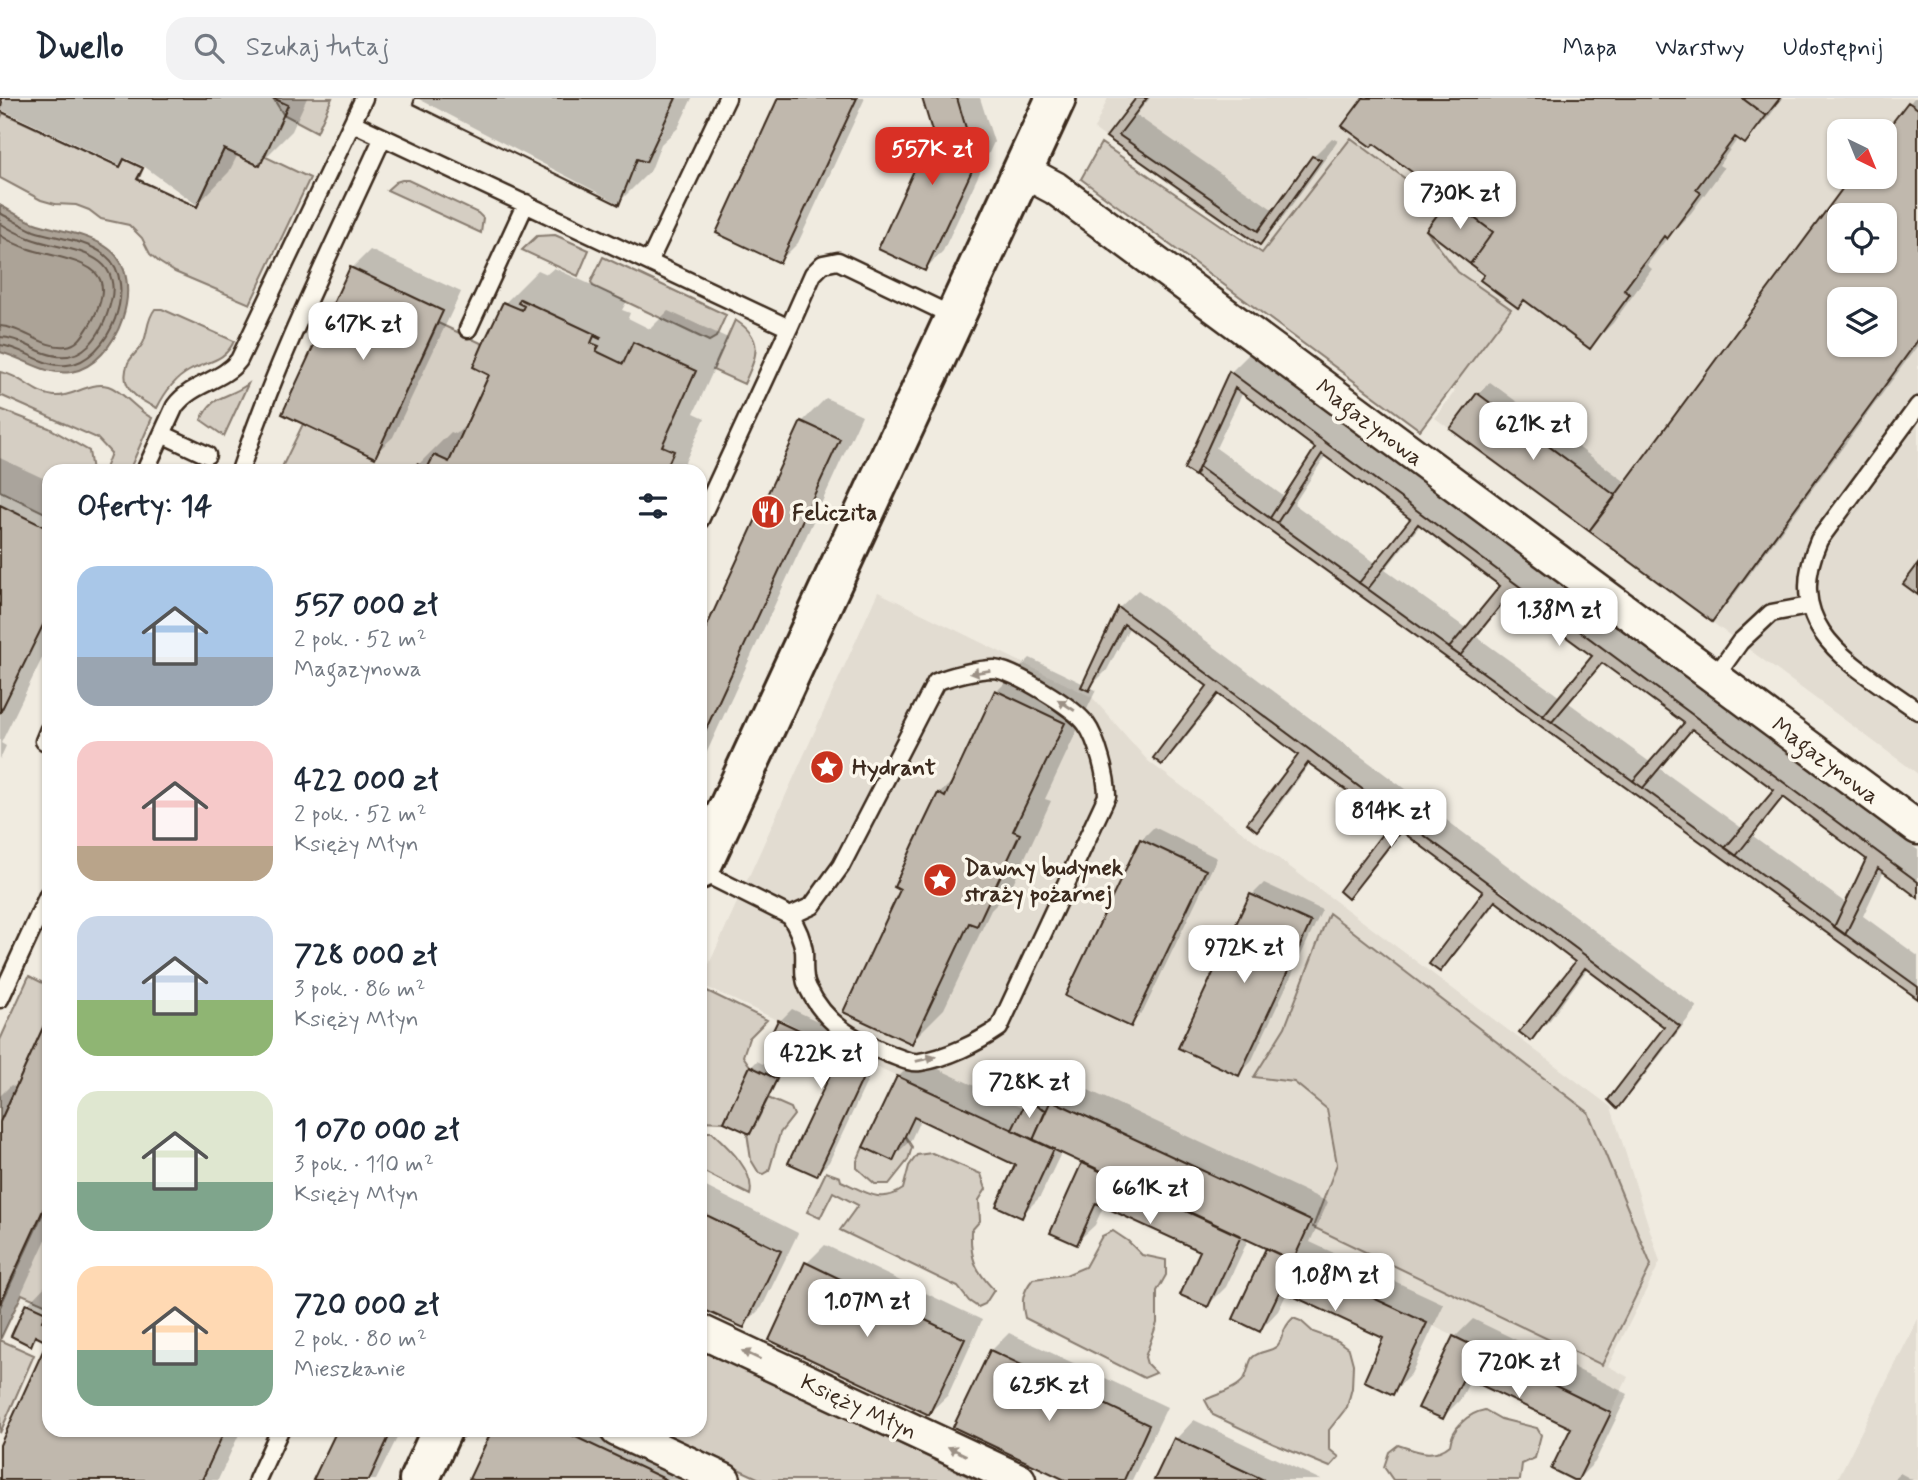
<!DOCTYPE html>
<html lang="pl">
<meta charset="utf-8">
<style>
:root{--surface:#fff;--page:#f2f2f3;--text:#1f2937;--muted:#747a83;--line:#e0e1e3;--accent:#d93025}
body{margin:0;font-family:Mynerve,sans-serif;background:var(--page);color:var(--text);height:100vh;display:flex;flex-direction:column;font-size:26px;white-space:nowrap}
*{box-sizing:border-box;margin:0}
p{font-size:23px;color:var(--muted)}
.icon{flex:none;width:38px;height:38px;fill:none;stroke:currentColor;stroke-width:2;stroke-linecap:round;stroke-linejoin:round}
.map{position:relative;flex:1;overflow:hidden}
.details{position:absolute;left:42px;top:366px;width:665px;height:973px;display:flex;flex-direction:column;background:var(--surface);border-radius:21px;box-shadow:0 2px 5px #0004}
.details>*{flex:none}
.needle{width:46px;rotate:137deg}
.buttons{position:absolute;left:1827px;top:21px;display:grid;gap:14px}
.buttons a{display:grid;place-items:center;width:70px;height:70px;border-radius:14px;background:var(--surface);box-shadow:0 2px 5px #0004;font-size:35px}
.price{position:absolute;translate:-50% -60px;padding:0 16px;border-radius:14px;background:#fff;color:#222;font-size:23px;line-height:46px;filter:drop-shadow(0 2px 4px #0008)}
.price::after{content:'';position:absolute;left:50%;top:42px;width:21px;height:16px;margin-left:-10px;background:inherit;clip-path:polygon(0 0,100% 0,50% 100%)}
.price.on{background:var(--accent);color:#fff}
ul{padding:0;list-style:none}
li{display:flex;align-items:center;gap:21px;height:175px;padding:0 35px}
li span{display:grid;place-items:center;flex:none;width:196px;height:140px;border-radius:21px;color:#555}
li>.icon{margin-inline-start:auto}
span .icon{width:84px;height:84px;fill:#fffc;stroke-width:1}
li b{font-size:30px}
h2{display:flex;justify-content:space-between;align-items:center;height:84px;padding:0 35px;font-size:30px}
header{display:flex;align-items:center;gap:42px;box-sizing:border-box;height:98px;padding:0 35px;background:var(--surface);border-bottom:2px solid var(--line)}
header strong{font-size:33px}
nav{display:flex;gap:38px;margin-inline-start:auto;font-size:24px}
.search{width:490px;height:63px;background:var(--page);display:flex;align-items:center;gap:18px;box-sizing:border-box;padding:0 24px;border-radius:21px;color:var(--muted);font-size:26px}
.map>svg:first-child{display:block}
.built{fill:#e2dcd1;fill-rule:evenodd}
.green{fill:#d5cec3;stroke:#887c70;stroke-width:2}
.water{fill:#aca397;stroke:#7f7367;stroke-width:2}
.shadow{fill:#0003;fill-rule:evenodd}
.lines{fill:none;stroke-linecap:round;stroke-linejoin:round}
.shore{stroke:#685a4e;stroke-width:2}
.building{fill:#c0b8ad;stroke:#3b2a1e;stroke-width:2;fill-rule:evenodd}
.service-casing{stroke:#3b2a1e;stroke-width:21}
.minor-casing{stroke:#3b2a1e;stroke-width:37}
.tertiary-casing{stroke:#3b2a1e;stroke-width:44}
.service{stroke:#fbf7ec;stroke-width:16}
.minor{stroke:#fbf7ec;stroke-width:32}
.tertiary{stroke:#fbf7ec;stroke-width:38}
.oneway{fill:#9b9085}
.labels{text-anchor:middle;stroke-width:7;stroke-linejoin:round;paint-order:stroke}
.street-label{font-size:23px;fill:#3b2a1e;stroke:#fbf7ec}
.poi-label{font-size:23px;font-weight:bold;fill:#3b2a1e;stroke:#fbf7ec;text-anchor:start}
</style>
<header>
<strong>Dwello</strong>
<div class="search"><svg class="icon" aria-label="search" viewBox="0 0 24 24"><circle cx="10" cy="10" r="6"/><path d="M15 15l6 6"/></svg>Szukaj tutaj</div>
<nav><a>Mapa</a><a>Warstwy</a><a>Udostępnij</a></nav>
</header>
<div class="map">
<svg width="1918" height="1382" viewBox="0 0 1918 1382">
<rect width="100%" height="100%" fill="#f0ebe0"/>
<filter id="ink" filterUnits="userSpaceOnUse"><feTurbulence type="fractalNoise" baseFrequency=".0143" numOctaves="2"/><feDisplacementMap in="SourceGraphic" scale="14" xChannelSelector="R" yChannelSelector="G"/><feConvolveMatrix kernelMatrix="1 2 1 2 8 2 1 2 1" color-interpolation-filters="sRGB"/></filter>
<g filter="url(#ink)">
<path class="built" d="M1108,0H1918V676L1435,320L1455,293L1094,31ZM1839,33H1885V79H1839ZM1839,117H1885V163H1839ZM1839,201H1885V247H1839Z
M878,494L1092,599L1148,663L1611,1009L1660,1164L1608,1268L1628,1279L1611,1315L1427,1225L700,886Z
M1918,1221V1382H1837Z"/>
<path class="green" d="M273,0H332L317,34L283,16Z
M3,15L120,69L124,61L143,70L138,82L197,109L224,51L259,68L264,58L310,80L250,206L175,174L159,164L150,156L142,140L129,127L101,121L89,112L76,107L55,106L41,102L0,80V21Z
M1351,40L1443,109L1426,132L1458,174L1511,211L1420,332L1081,81L1101,45L1262,155Z
M402,82H408L478,115L483,120L481,135L387,92L396,84Z
M555,137L589,152L578,178L522,152L537,138Z
M603,159L726,217L716,239L709,243L593,188L591,184Z
M155,211H162L234,243C225,264 207,263 189,273C174,281 165,294 157,310C138,302 118,290 128,265C132,257 141,251 144,243C148,232 147,221 155,211Z
M735,222C766,241 756,259 744,286L713,272Z
M438,225L483,246L489,277L449,364L434,357L427,371L417,366L414,373H280L303,326L375,359Z
M0,274C21,277 33,296 54,298C72,300 89,283 108,288C122,292 137,313 152,320L129,373H104L111,355L97,340L0,297Z
M248,286L224,338L201,322C213,295 226,302 248,286Z
M0,311L49,330L89,353L92,373H49V417L0,393Z
M1329,815L1588,1014L1651,1167L1602,1267L1313,1129L1337,1066L1327,1011L1294,984L1254,979L1285,929Z
M29,878L49,888V924L46,923L0,1024V942Z
M701,890L767,922L749,940L743,958L750,968L724,1024L700,1023Z
M768,1000L791,1010L794,1017L780,1035L769,1073L764,1076L759,1075L751,1062L747,1035L750,1036Z
M700,1034H712C727,1048 756,1074 750,1097L700,1072Z
M905,1038L912,1049L908,1062L889,1086H875L857,1070V1063L863,1049Z
M932,1055L981,1076L986,1091L979,1102L980,1123L971,1133C970,1160 975,1172 994,1192L985,1206L978,1209L969,1203L958,1189L840,1132L858,1107L833,1094L820,1120L807,1114L826,1074L840,1079L841,1083C864,1093 880,1107 903,1091L909,1068L917,1057Z
M49,1102V1208L22,1196L0,1242L34,1257L0,1335V1209Z
M1113,1133L1128,1143L1142,1157L1166,1162V1177L1157,1193V1225L1145,1259L1147,1266L1156,1275L1144,1280L1025,1220C1021,1204 1022,1194 1033,1181L1066,1177L1085,1169L1102,1138Z
M1293,1220L1301,1223L1313,1234L1338,1243L1349,1251L1353,1266L1352,1290L1347,1309L1329,1332V1351L1339,1359L1330,1369L1274,1346L1213,1317L1205,1302C1217,1296 1236,1292 1244,1281C1248,1275 1248,1266 1252,1260C1259,1252 1269,1255 1277,1248C1284,1241 1280,1232 1293,1220Z
M700,1250L976,1382H762L653,1332H700Z
M1485,1312L1501,1321L1537,1330L1541,1337L1535,1360L1522,1366L1520,1382H1393L1384,1369L1389,1354L1398,1347C1417,1353 1433,1361 1450,1347C1452,1330 1468,1315 1485,1312Z"/>
<path class="water" d="M0,107C12,114 24,122 38,126C60,133 90,136 109,151C149,181 117,267 71,274C45,278 24,260 0,254Z"/>
<path class="shadow" d="M0,0H307L292,33L259,66L238,56L229,74L197,107L145,69L126,60L120,67L0,11L5,1L0,5Z
M417,0H692L678,30L661,46L651,72L618,105Z
M780,0H865L798,145L780,163Z
M924,0H980L994,44L943,153L925,171L934,34Z
M1138,0H1150L1136,17L1275,113L1313,59L1332,40L1338,43L1278,126L1260,145L1108,39Z
M1365,0H1783L1768,20L1745,44L1739,39L1719,67L1724,70L1691,115L1670,136L1647,167L1652,171L1613,225L1589,249L1525,201L1486,176L1451,101Z
M1914,0H1918V247L1730,503L1712,521L1478,296L1490,284L1627,385L1854,79H1885V37ZM1839,117H1885V163H1839ZM1839,201H1885V247H1839Z
M370,152L461,194L393,339L374,357L352,170Z
M554,170L627,203L622,212L630,215L628,220L650,231L668,213L728,240L694,315L705,320L681,373H416L418,367L451,334L456,336L468,325L491,276L476,268L505,205L538,172L547,176Z
M1249,256L1918,752V798L1884,773L1863,818L1918,858V899L1186,371L1231,274ZM1243,294L1318,350L1286,400L1216,350ZM1326,357L1412,420L1377,466L1294,406ZM1421,426L1502,488L1467,531L1385,472ZM1511,496L1595,557L1560,599L1477,539ZM1604,564L1687,624L1651,665L1569,605ZM1694,630L1777,691L1743,731L1660,671ZM1785,698L1868,761L1847,806L1753,738Z
M826,300L862,317L700,669V547L802,324Z
M0,360L49,383V546L1,645L6,648L0,661Z
M1138,492L1697,909L1635,990L1617,1009L1666,929L1588,870L1550,922L1531,940L1578,863L1497,803L1458,853L1440,871L1486,793L1403,732L1366,780L1348,798L1394,724L1311,664L1275,713L1257,731L1301,657L1220,595L1180,647L1162,665L1210,588L1130,528L1107,572L1090,589L1096,592L1045,701L1051,703L1009,794L991,812L944,911L911,944L903,791L939,696L956,680L997,593L1030,560L1084,586L1119,510ZM1492,786L1510,799L1508,802L1490,788Z
M1154,729L1217,760L1143,914L1130,927L1141,742Z
M1264,785L1322,812L1251,964L1239,976L1252,797Z
M792,911L881,953L875,966L782,922V926L874,969L829,1064L817,1076L791,1064L832,976L769,946L780,923Z
M49,922V1135L0,1242V998L11,987L17,990Z
M917,961L1024,1011L1033,998L1051,1006L1071,984L1328,1104L1310,1144L1444,1206L1411,1276L1392,1295L1386,1239L1288,1193L1278,1213L1260,1232L1268,1149L1249,1140L1226,1189L1208,1207L1202,1152L1104,1107L1095,1127L1076,1145L1085,1063L1062,1053L1040,1099L1021,1118L1017,1066L921,1020L911,1042L892,1060L898,979Z
M757,963L781,975L756,1028L750,1034L751,969Z
M700,1086L798,1135L762,1209L743,1228L700,1208Z
M825,1147L982,1222L948,1297L929,1315L807,1165Z
M49,1184V1243L39,1238L31,1246L13,1237L28,1206Z
M1473,1221L1628,1296L1595,1364L1577,1382L1573,1330L1471,1280L1461,1301L1443,1319L1455,1239Z
M1009,1235L1167,1309L1132,1382H1069L991,1253Z
M49,1244V1332H241L218,1382H0V1351Z
M1194,1322L1321,1382H1156L1176,1341Z
M338,1332H401L376,1382H315Z
M494,1332H618L687,1365L679,1382H471Z
M1900,1375L1913,1382H1893Z"/>
<g class="lines">
<path class="shore" d="M0,115C11,121 22,128 34,133C56,140 86,142 105,157C141,185 108,264 67,267C42,270 23,249 0,247
M0,125C9,131 19,136 29,140C51,149 81,149 100,164C112,173 115,189 111,203C103,236 83,269 45,255C30,250 16,239 0,239
M0,137C9,143 19,148 29,151C47,157 88,162 98,178C108,192 97,215 89,228C83,237 78,247 66,248C43,251 23,229 0,228"/>
</g>
<path class="building" d="M0,0H273L288,7L260,68L224,51L197,109L137,81L143,70L124,61L120,69L0,13L2,4Z
M0,0H273L288,7L260,68L224,51L197,109L137,81L143,70L124,61L120,69L0,13L2,4Z
M415,0H676L646,64L637,61L619,107L413,6Z
M415,0H676L646,64L637,61L619,107L413,6Z
M778,0H857L780,165L716,135Z
M922,0H957L976,64L925,173L878,151L932,33Z
M1136,0H1147L1119,37L1258,133L1312,58L1321,62L1260,147L1106,39Z
M1363,0H1742L1766,18L1745,46L1735,39L1696,91L1701,95L1667,141L1664,138L1624,192L1630,196L1590,251L1524,202L1518,210L1480,182L1484,177L1470,166L1493,134L1374,46L1371,49L1342,28Z
M1742,0H1780L1766,18Z
M1908,4L1918,11V242L1712,524L1589,433L1851,79H1885V34ZM1839,117H1885V163H1839ZM1839,201H1885V247H1839Z
M1449,101L1493,134L1470,166L1426,132Z
M350,169L443,213L375,360L282,316Z
M520,201L601,239L600,241L594,238L591,245L599,248L596,253L623,266L633,244L696,273L662,348L674,353L665,373H414L417,366L427,371L434,357L449,364L489,277L473,269L483,246L503,204L522,212L524,208L518,205Z
M1229,273L1918,784V800L1878,770L1845,837L1834,829L1866,761L1783,699L1736,758L1725,750L1774,692L1692,631L1643,690L1633,683L1684,625L1602,565L1552,624L1543,618L1592,558L1509,497L1460,558L1449,550L1500,488L1418,426L1368,491L1359,485L1410,421L1322,356L1277,425L1270,420L1315,350L1235,290L1195,378L1184,371Z
M1477,295L1616,398L1589,433L1450,331Z
M801,323L840,341L700,644V543Z
M1199,369L1918,889V901L1195,378Z
M0,407L49,431V515L0,615Z
M1918,466V497L1903,486Z
M1118,509L1680,928L1617,1011L1608,1002L1664,929L1585,870L1531,943L1519,934L1575,864L1495,803L1440,874L1429,866L1483,794L1401,733L1348,801L1339,793L1391,724L1308,665L1257,733L1247,725L1298,657L1218,596L1162,667L1153,660L1207,588L1124,526L1089,593L1081,589Z
M995,592L1065,625L1013,733L1020,736L977,828L969,825L912,946L843,914L900,792L894,789L914,745L938,695L945,699Z
M1140,741L1206,772L1131,929L1065,898Z
M1250,796L1311,824L1239,978L1178,950Z
M778,922L870,965L817,1078L788,1065L830,977L766,947Z
M46,923L49,924V1099L0,1206V1024Z
M750,968L777,981L750,1036L724,1024Z
M897,978L1054,1051L1022,1120L996,1108L1015,1067L914,1019L893,1063L863,1049Z
M1051,1002L1311,1123L1293,1163L1033,1042Z
M1026,1003L1046,1012L1033,1042L1012,1032Z
M1082,1064L1241,1138L1208,1209L1180,1197L1200,1153L1096,1105L1077,1147L1050,1135Z
M700,1114L781,1153L744,1230L700,1210Z
M1266,1150L1427,1225L1393,1297L1364,1283L1383,1240L1280,1192L1260,1234L1233,1221Z
M805,1164L965,1241L929,1317L769,1242Z
M26,1205L46,1214L42,1223L49,1226V1332H225L202,1382H0V1347L47,1244L35,1238L31,1248L11,1238Z
M1453,1238L1611,1315L1578,1382H1573L1551,1371L1571,1330L1464,1279L1443,1321L1418,1310Z
M990,1252L1149,1327L1124,1382H1065L953,1329Z
M337,1332H392L369,1382H313Z
M492,1332H561L667,1382H473L469,1381Z
M1174,1340L1264,1382H1154Z"/>
<g class="lines">
<g class="service-casing">
<path id="service" d="M353,25L789,230L700,422
M649,164L727,0
M789,230L813,176L823,166L838,163L955,219
M468,231L526,105
M1918,308L1819,442C1779,533 1855,567 1918,613
M162,336L207,357
M145,373L175,308C193,284 222,284 239,262L364,0
M240,373C278,258 333,149 383,39
M1715,579L1740,544L1771,515L1809,508
M49,631L44,643L49,645
M700,773L790,818C797,829 802,840 804,853C805,866 802,878 808,890C826,927 853,941 889,956C898,959 911,966 920,964C947,960 977,945 999,930L1107,698C1107,679 1097,641 1086,626C1075,610 1013,572 994,571C978,571 950,578 936,584L841,768L812,808L790,818
M0,901L49,795
M257,1382L280,1332"/>
</g>
<g class="minor-casing">
<path id="minor" d="M1023,73L1055,90L1918,730
M700,1233L1019,1382
M617,1332L724,1382"/>
</g>
<g class="tertiary-casing">
<path id="tertiary" d="M700,771L1056,0
M419,1382L442,1332"/>
</g>
<use href="#service" class="service"/>
<use href="#minor" class="minor"/>
<use href="#tertiary" class="tertiary"/>
</g>
<defs><path id="oneway-solid" d="M-6-.8H1V-3.2L6.5 0L1 3.2V.8H-6Z" transform="scale(1.75)"/></defs>
<g class="oneway">
<use href="#oneway-solid" transform="translate(980 574) rotate(171)"/>
<use href="#oneway-solid" transform="translate(1066 607) rotate(-147)"/>
<use href="#oneway-solid" transform="translate(926 961) rotate(-13)"/>
<use href="#oneway-solid" transform="translate(751 1257) rotate(-155)"/>
<use href="#oneway-solid" transform="translate(957 1353) rotate(-155)"/>
</g>
</g>
<defs>
<g id="restaurant-disc" transform="scale(1.75)"><circle r="9.5" fill="#c8321e" stroke="#fbf7ec"/><path d="M-5-6h1v4h1v-4h1v4h1v-4h1v5L-1.5 .5V6h-2V.5L-5-1ZM5-6V6H3V1.5H1.5Q1.5-4 5-6Z" fill="#fff"/></g>
<g id="sight-disc" transform="scale(1.75)"><circle r="9.5" fill="#c8321e" stroke="#fbf7ec"/><path d="M0-6L1.8-2.2L6-1.7L2.9 1.2L3.7 5.4L0 3.3L-3.7 5.4L-2.9 1.2L-6-1.7L-1.8-2.2Z" fill="#fff"/></g>
</defs>
<g fill-rule="evenodd">
<use href="#restaurant-disc" x="768" y="414"/>
<use href="#sight-disc" x="827" y="669"/>
<use href="#sight-disc" x="940" y="782"/>
</g>
<g class="labels">
<g class="street-label">
<text transform="translate(1370 324) rotate(37)" y="8">Magazynowa</text>
<text transform="translate(1826 662) rotate(37)" y="8">Magazynowa</text>
<text transform="translate(859 1308) rotate(25)" y="8">Księży Młyn</text>
</g>
<g class="poi-label">
<text x="792" y="422">Feliczita</text>
<text x="852" y="677">Hydrant</text>
<text x="964" y="777">Dawny budynek<tspan x="964" dy="26">straży pożarnej</tspan></text>
</g>
</g>
</svg>
<div class="buttons">
<a><svg class="needle" viewBox="-14 -14 28 28"><path d="M0-13l5 13h-10z" fill="#e53935"/><path d="M0 13l5-13h-10z" fill="#747a83"/></svg></a>
<a><svg class="icon" aria-label="locate" viewBox="0 0 24 24"><circle cx="12" cy="12" r="6"/><path d="M12 2v4M12 18v4M2 12h4M18 12h4"/></svg></a>
<a><svg class="icon" aria-label="layers" viewBox="0 0 24 24"><path d="M12 4l9 5-9 5-9-5zM3 14l9 5 9-5"/></svg></a>
</div>
<b class="price on" style="left:932px;top:89px">557K zł</b>
<b class="price" style="left:1460px;top:133px">730K zł</b>
<b class="price" style="left:363px;top:264px">617K zł</b>
<b class="price" style="left:1533px;top:364px">621K zł</b>
<b class="price" style="left:1559px;top:550px">1.38M zł</b>
<b class="price" style="left:1391px;top:751px">814K zł</b>
<b class="price" style="left:1244px;top:887px">972K zł</b>
<b class="price" style="left:821px;top:993px">422K zł</b>
<b class="price" style="left:1029px;top:1022px">728K zł</b>
<b class="price" style="left:1150px;top:1128px">661K zł</b>
<b class="price" style="left:1335px;top:1215px">1.08M zł</b>
<b class="price" style="left:867px;top:1241px">1.07M zł</b>
<b class="price" style="left:1519px;top:1302px">720K zł</b>
<b class="price" style="left:1049px;top:1325px">625K zł</b>
<section class="details">
<h2>Oferty: 14<svg class="icon" aria-label="filters" viewBox="0 0 24 24"><path d="M4 7h16M4 17h16"/><circle cx="9" cy="7" r="2"/><circle cx="15" cy="17" r="2"/></svg></h2>
<ul>
<li><span style="background:linear-gradient(#a9c7e8 65%,#9aa5b1 0)"><svg class="icon" aria-label="home" viewBox="0 0 24 24"><path d="M3 11l9-7 9 7M6 9v11h12V9"/></svg></span><div><b>557 000 zł</b><p>2 pok. · 52 m²</p><p>Magazynowa</p></div></li>
<li><span style="background:linear-gradient(#f6c9c9 75%,#b9a48a 0)"><svg class="icon" aria-label="home" viewBox="0 0 24 24"><path d="M3 11l9-7 9 7M6 9v11h12V9"/></svg></span><div><b>422 000 zł</b><p>2 pok. · 52 m²</p><p>Księży Młyn</p></div></li>
<li><span style="background:linear-gradient(#c9d6e8 60%,#8fb573 0)"><svg class="icon" aria-label="home" viewBox="0 0 24 24"><path d="M3 11l9-7 9 7M6 9v11h12V9"/></svg></span><div><b>728 000 zł</b><p>3 pok. · 86 m²</p><p>Księży Młyn</p></div></li>
<li><span style="background:linear-gradient(#dfe7d0 65%,#7fa58c 0)"><svg class="icon" aria-label="home" viewBox="0 0 24 24"><path d="M3 11l9-7 9 7M6 9v11h12V9"/></svg></span><div><b>1 070 000 zł</b><p>3 pok. · 110 m²</p><p>Księży Młyn</p></div></li>
<li><span style="background:linear-gradient(#ffd9b3 60%,#7fa58c 0)"><svg class="icon" aria-label="home" viewBox="0 0 24 24"><path d="M3 11l9-7 9 7M6 9v11h12V9"/></svg></span><div><b>720 000 zł</b><p>2 pok. · 80 m²</p><p>Mieszkanie</p></div></li>
</ul>
</section>
</div>
